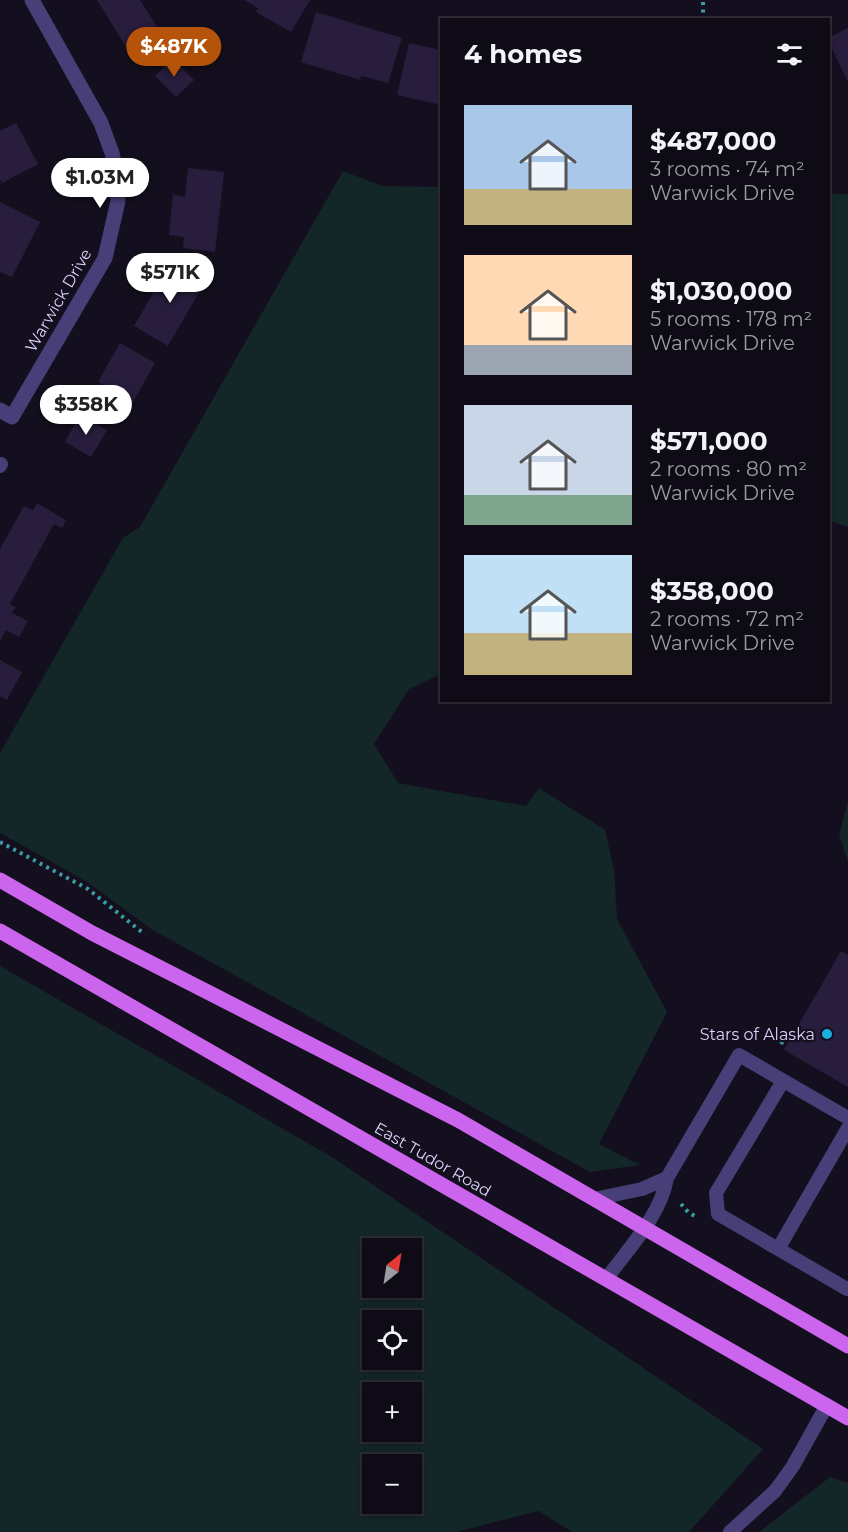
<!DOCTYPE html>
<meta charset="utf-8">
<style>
:root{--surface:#0f0b16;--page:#18141f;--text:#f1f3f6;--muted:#9b9ba1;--line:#2f2b35;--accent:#b45309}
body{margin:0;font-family:Montserrat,sans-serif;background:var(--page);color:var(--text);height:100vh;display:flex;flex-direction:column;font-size:22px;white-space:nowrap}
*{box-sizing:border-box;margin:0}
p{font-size:20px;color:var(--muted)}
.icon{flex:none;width:33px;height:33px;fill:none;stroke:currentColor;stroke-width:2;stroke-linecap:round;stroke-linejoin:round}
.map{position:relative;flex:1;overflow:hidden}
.details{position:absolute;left:440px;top:18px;width:390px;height:684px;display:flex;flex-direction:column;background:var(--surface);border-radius:0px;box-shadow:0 3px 9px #0003,0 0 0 2px var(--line)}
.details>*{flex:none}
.needle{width:39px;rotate:30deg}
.controls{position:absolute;left:362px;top:1238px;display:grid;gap:12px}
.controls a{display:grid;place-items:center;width:60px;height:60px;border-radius:0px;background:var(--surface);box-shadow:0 3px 9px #0003,0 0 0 2px var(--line);font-size:30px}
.price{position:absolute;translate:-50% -51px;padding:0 14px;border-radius:21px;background:#fff;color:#222;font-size:20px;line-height:39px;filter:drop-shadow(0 2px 3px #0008)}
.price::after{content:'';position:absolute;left:50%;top:36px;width:18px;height:14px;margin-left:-9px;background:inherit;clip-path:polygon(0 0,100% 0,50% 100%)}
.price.current{background:var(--accent);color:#fff}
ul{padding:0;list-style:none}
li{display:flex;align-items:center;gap:18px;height:150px;padding:0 24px}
li span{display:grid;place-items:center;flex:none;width:168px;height:120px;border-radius:0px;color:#555}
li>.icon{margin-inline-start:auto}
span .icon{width:72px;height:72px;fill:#fffc;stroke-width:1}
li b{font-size:26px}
h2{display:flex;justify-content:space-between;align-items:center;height:72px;padding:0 24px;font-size:26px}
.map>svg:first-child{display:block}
.green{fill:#132628;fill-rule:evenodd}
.building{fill:#281d3d}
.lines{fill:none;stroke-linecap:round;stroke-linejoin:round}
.path{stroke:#3b9da4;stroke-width:4;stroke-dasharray:3 4.5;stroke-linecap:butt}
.lane{stroke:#493f78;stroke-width:14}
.street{stroke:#493f78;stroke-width:15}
.primary{stroke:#cc65ed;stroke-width:15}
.poi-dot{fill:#19b1de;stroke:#140f1e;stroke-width:2}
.labels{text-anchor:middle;stroke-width:4.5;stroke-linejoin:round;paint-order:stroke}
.street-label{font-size:16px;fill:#dbd1fa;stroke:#140f1e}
.poi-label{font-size:16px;fill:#dbd1fa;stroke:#140f1e;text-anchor:end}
</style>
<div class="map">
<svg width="848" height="1532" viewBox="0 0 848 1532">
<rect width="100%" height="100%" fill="#140f1e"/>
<path class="green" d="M343,171L382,186L441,187V674L409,689L374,744L398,783L526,806L539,788L605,830L614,870L617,919L667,1012L599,1144L640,1165L590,1172L151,929L86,881L0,833V753L123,538L140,527Z
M828,194H848V527L828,520Z
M848,801V862L839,835Z
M0,966L332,1157L763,1449L689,1532H572L539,1511L456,1532H0ZM372,1248H411V1287H372ZM372,1320H411V1359H372ZM372,1392H411V1431H372ZM372,1464H411V1503H372Z
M830,1477L848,1483V1532H759Z"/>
<path class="building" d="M97,0H140L159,30L128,50Z
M244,0H310L291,32L256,12L258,8Z
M316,12L402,38L388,83L361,76L360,80L301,62Z
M848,28V82L828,40V38Z
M409,43L441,50V105L397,95Z
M173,59L194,80L176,97L155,76Z
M16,123L38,164L2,183L0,179V131Z
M188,168L224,172L215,252L183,248L184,237L169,235L173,195L185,197Z
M0,202L40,222L12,277L0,272Z
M171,262L205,282L168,346L134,326Z
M120,343L155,363L133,402L98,382Z
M80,415L107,430L91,457L65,442Z
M37,503L66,520L62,528L54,524L10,604L16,607L12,613L28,621L19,637L6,630L0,641V549L24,506L33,510Z
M0,660L22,672L7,700L0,696Z
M841,951L848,955V1087L784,1050Z"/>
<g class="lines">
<path class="path" d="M703,20V0
M0,842L88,889L143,933
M781,1044L789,1031
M681,1204L688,1212L698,1218"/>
<path class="lane" d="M0,466L1,464
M783,1081L716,1193L718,1214L847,1289L848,1288
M594,1199L642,1189L667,1178
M778,1249L848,1128
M607,1278C628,1249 661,1215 667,1178L739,1055L848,1118
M730,1532L775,1491L793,1466L827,1405"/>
<path class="street" d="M0,410L12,417L105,258L118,201L117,175L112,153L101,123L32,0"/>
<path class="primary" d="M0,880L92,933L458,1120L848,1346
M0,931L848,1418"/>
</g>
<circle class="poi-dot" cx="827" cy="1034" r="6"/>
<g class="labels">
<g class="street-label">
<text transform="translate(58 300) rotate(-60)" y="6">Warwick Drive</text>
<text transform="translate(433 1159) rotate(30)" y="6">East Tudor Road</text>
</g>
<g class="poi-label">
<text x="815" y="1040">Stars of Alaska</text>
</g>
</g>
</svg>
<div class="controls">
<a><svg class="needle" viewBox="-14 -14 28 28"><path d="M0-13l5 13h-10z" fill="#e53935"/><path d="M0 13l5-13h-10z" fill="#9b9ba1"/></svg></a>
<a><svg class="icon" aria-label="locate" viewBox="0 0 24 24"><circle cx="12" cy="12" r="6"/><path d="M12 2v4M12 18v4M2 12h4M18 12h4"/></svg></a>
<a>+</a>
<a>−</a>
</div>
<b class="price current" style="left:174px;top:78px">$487K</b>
<b class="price" style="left:100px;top:209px">$1.03M</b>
<b class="price" style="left:170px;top:304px">$571K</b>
<b class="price" style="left:86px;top:436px">$358K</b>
<section class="details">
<h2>4 homes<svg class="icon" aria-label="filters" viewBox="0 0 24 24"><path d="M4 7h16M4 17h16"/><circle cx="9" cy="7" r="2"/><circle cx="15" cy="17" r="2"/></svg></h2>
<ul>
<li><span style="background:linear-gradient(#a9c7e8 70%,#c2b280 0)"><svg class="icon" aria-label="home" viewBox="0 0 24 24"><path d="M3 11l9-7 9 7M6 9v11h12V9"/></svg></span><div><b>$487,000</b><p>3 rooms · 74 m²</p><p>Warwick Drive</p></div></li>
<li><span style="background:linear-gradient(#ffd9b3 75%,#9aa5b1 0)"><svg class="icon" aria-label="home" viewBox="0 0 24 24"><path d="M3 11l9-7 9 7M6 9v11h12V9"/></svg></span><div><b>$1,030,000</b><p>5 rooms · 178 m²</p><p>Warwick Drive</p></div></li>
<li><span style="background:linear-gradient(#c9d6e8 75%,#7fa58c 0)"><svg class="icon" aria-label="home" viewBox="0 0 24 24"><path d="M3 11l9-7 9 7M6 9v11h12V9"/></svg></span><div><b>$571,000</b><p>2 rooms · 80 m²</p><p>Warwick Drive</p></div></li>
<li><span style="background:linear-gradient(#bfe0f5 65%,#c2b280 0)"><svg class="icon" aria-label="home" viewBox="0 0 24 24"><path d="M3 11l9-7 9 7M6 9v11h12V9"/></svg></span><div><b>$358,000</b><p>2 rooms · 72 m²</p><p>Warwick Drive</p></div></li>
</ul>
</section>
</div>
